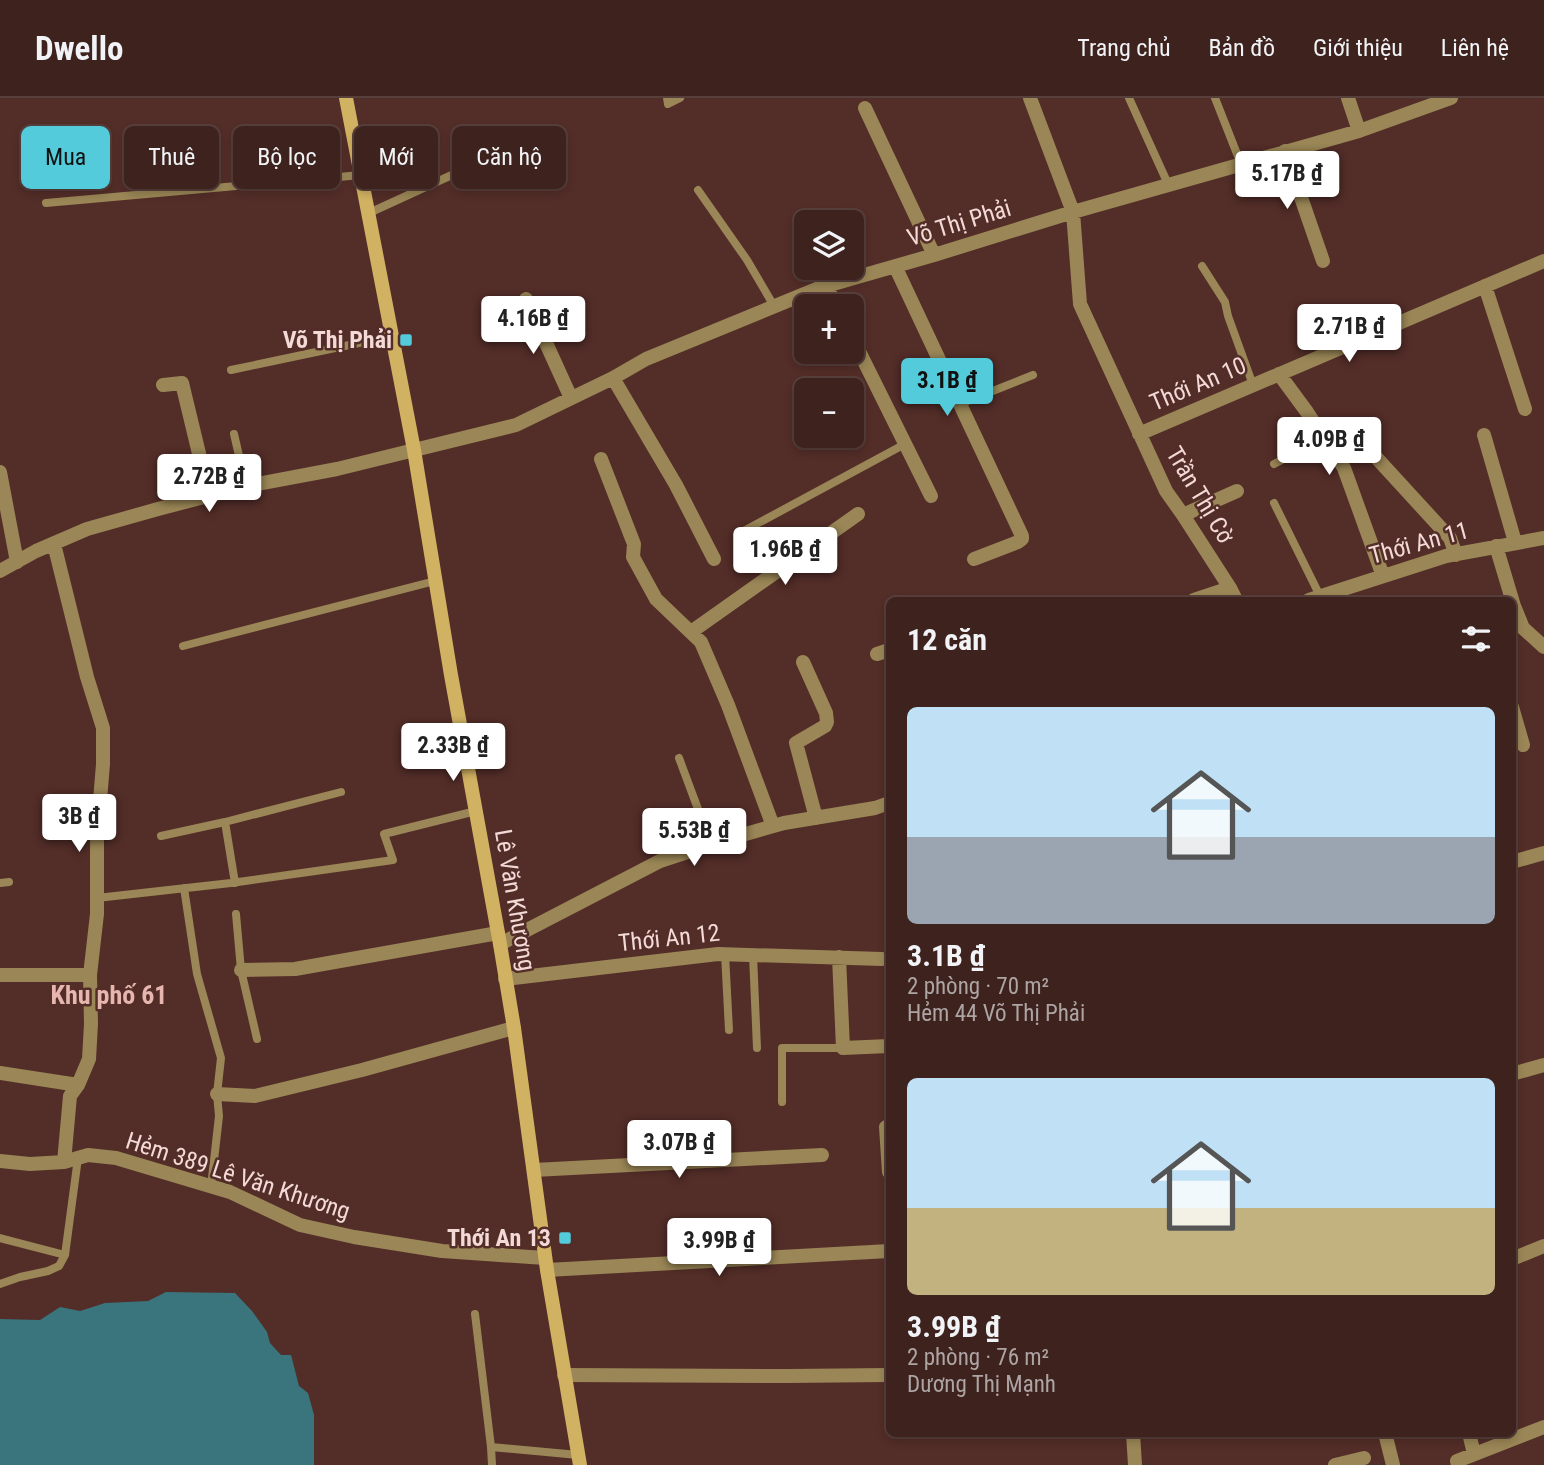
<!DOCTYPE html>
<html lang="vi">
<meta charset="utf-8">
<style>
:root{--surface:#3e221e;--page:#452a27;--text:#f1f3f6;--muted:#ada4a4;--line:#573f3c;--accent:#53cbdb}
body{margin:0;font-family:"Roboto Condensed",sans-serif;background:var(--page);color:var(--text);height:100vh;display:flex;flex-direction:column;font-size:26px;white-space:nowrap}
*{box-sizing:border-box;margin:0}
p{font-size:23px;color:var(--muted)}
.icon{flex:none;width:38px;height:38px;fill:none;stroke:currentColor;stroke-width:2;stroke-linecap:round;stroke-linejoin:round}
.map{position:relative;flex:1;overflow:hidden}
.details{position:absolute;left:886px;top:499px;width:630px;height:840px;display:flex;flex-direction:column;background:var(--surface);border-radius:10px;box-shadow:0 4px 10px #0003,0 0 0 2px var(--line)}
.details>*{flex:none}
.top-card{position:absolute;left:21px;top:28px;width:665px;height:63px;display:flex;gap:14px}
.buttons{position:absolute;left:794px;top:112px;display:grid;gap:14px}
.buttons a{display:grid;place-items:center;width:70px;height:70px;border-radius:10px;background:var(--surface);box-shadow:0 4px 10px #0003,0 0 0 2px var(--line);font-size:35px}
.price{position:absolute;translate:-50% -60px;padding:0 16px;border-radius:7px;background:#fff;color:#222;font-size:23px;line-height:46px;filter:drop-shadow(0 2px 4px #0008)}
.price::after{content:'';position:absolute;left:50%;top:42px;width:21px;height:16px;margin-left:-10px;background:inherit;clip-path:polygon(0 0,100% 0,50% 100%)}
.price.active{background:var(--accent);color:#111}
ul{padding:0;list-style:none}
li{display:grid;align-content:center;gap:14px;height:371px;padding:0 21px}
li span{display:grid;place-items:center;height:217px;border-radius:10px;color:#555}
li>.icon{margin-inline-start:auto}
span .icon{width:126px;height:126px;fill:#fffc;stroke-width:1}
li b{font-size:30px}
h2{display:flex;justify-content:space-between;align-items:center;height:84px;padding:0 21px;font-size:30px}
.tag{padding:0 24px;border-radius:10px;background:var(--surface);box-shadow:0 4px 10px #0003,0 0 0 2px var(--line);font-size:24px;line-height:63px}
.tag.active{background:var(--accent);color:#111}
header{display:flex;align-items:center;gap:42px;box-sizing:border-box;height:98px;padding:0 35px;background:var(--surface);border-bottom:2px solid var(--line)}
header strong{font-size:33px}
nav{display:flex;gap:38px;margin-inline-start:auto;font-size:24px}
.map>svg:first-child{display:block}
.water{fill:#3a747c}
.lines{fill:none;stroke-linecap:round;stroke-linejoin:round}
.lane{stroke:#9a8656;stroke-width:8}
.street{stroke:#9a8656;stroke-width:14}
.secondary{stroke:#d1b162;stroke-width:14}
.poi-dot{fill:#53cbdb;stroke:#532d28;stroke-width:2.5}
.labels{text-anchor:middle;stroke-width:5;stroke-linejoin:round;paint-order:stroke}
.street-label{font-size:24px;fill:#f4dad7;stroke:#532d28}
.poi-label{font-size:24px;font-weight:bold;fill:#f4dad7;stroke:#532d28;text-anchor:end}
.neighbourhood-label{font-size:26px;font-weight:bold;fill:#e6b6af;stroke:#532d28}
</style>
<header>
<strong>Dwello</strong>
<nav><a>Trang chủ</a><a>Bản đồ</a><a>Giới thiệu</a><a>Liên hệ</a></nav>
</header>
<div class="map">
<svg width="1544" height="1367" viewBox="0 0 1544 1367">
<rect width="100%" height="100%" fill="#532d28"/>
<path class="water" d="M166,1194L235,1195L252,1213L267,1234L270,1245L281,1257H291L299,1288L308,1295L314,1317V1367H0V1221L40,1222L60,1209L80,1213L105,1205L148,1203Z"/>
<g class="lines">
<path class="lane" d="M667,0L668,6L680,0
M1129,0L1168,86
M1215,0L1241,66
M698,92L747,162L774,208
M46,105L361,77
M369,115L478,65
M1202,168L1225,204L1228,218L1253,287
M231,272L392,238
M960,306L1033,277
M234,336L246,388
M1274,366L1324,340
M1274,405L1320,498
M740,435L905,346
M183,548L435,483
M679,660L711,746
M161,738L225,724
M0,785L9,784
M235,785L225,724L341,694
M184,790L197,876L221,960L217,996L219,1018L211,1089
M97,800L231,785L393,762L384,736L476,713
M236,816L241,872L257,941
M725,856L729,932
M753,857L757,950
M782,1004V950H843
M0,1140L65,1157L78,1060
M0,1186L20,1179L48,1173L59,1168L65,1157
M475,1216L491,1349L578,1357
M491,1349L492,1367"/>
<path class="street" d="M1030,0L1073,114L1080,206L1166,393L1183,417L1230,490L1236,502
M1348,0L1359,33
M865,10L934,157
M1285,53L1323,163
M895,168L1022,438V441L1018,444L974,461
M826,188L837,208
M1485,188L1525,311
M526,201L571,300
M852,239L931,398
M1279,276L1307,314L1344,370L1383,478
M613,280L676,387L714,461
M163,287L182,285L209,397
M1139,336L1544,163
M1484,337L1515,444
M1362,344L1450,440L1456,457
M601,361L634,446L633,459L656,501L701,544L728,607L773,728
M0,374L17,464
M1183,417L1237,393
M54,446L87,579L103,630V666L97,739V816L90,877L91,926L89,961L78,987L70,998L64,1064
M1496,448L1514,508L1523,530L1544,549
M0,473L36,453L87,431L158,411L246,388L337,371L516,327L613,280L646,261L819,190L934,157L1073,114L1359,33L1451,0
M1194,502L1230,490
M1309,502L1446,458L1544,440
M691,534L858,416
M877,556L889,552
M803,564L826,615L827,624L825,628L796,645L816,720
M1512,609L1523,647
M1512,764L1544,755
M500,846L660,763L721,743L784,725L875,710L889,705
M839,859L843,950L889,948
M241,872L295,871L498,835
M0,877H90
M505,881L718,856L882,861
M0,975L78,987
M1512,976L1544,967
M217,996L255,998L362,972L514,930
M886,1029L889,1074
M0,1063L30,1066L64,1064L88,1057L116,1060L230,1094L300,1127L354,1139L442,1153L545,1160
M534,1072L822,1057
M1512,1161L1544,1148
M547,1172L889,1153
M564,1277L788,1278L889,1277
M1133,1335L1135,1367
M1385,1335L1393,1367
M1469,1335L1474,1356
M1335,1367L1364,1360
M1458,1367L1457,1363L1544,1329"/>
<path class="secondary" d="M346,0L414,352L451,577L500,846L514,930L547,1172L580,1367"/>
</g>
<g class="poi-dot">
<rect x="399" y="235" width="14" height="14" rx="3.5"/>
<rect x="558" y="1133" width="14" height="14" rx="3.5"/>
</g>
<g class="labels">
<g class="street-label">
<text transform="translate(959 125) rotate(-17)" y="8">Võ Thị Phải</text>
<text transform="translate(1198 286) rotate(-23)" y="8">Thới An 10</text>
<text transform="translate(1200 397) rotate(59)" y="8">Trần Thị Cờ</text>
<text transform="translate(1419 445) rotate(-15)" y="8">Thới An 11</text>
<text transform="translate(515 802) rotate(80)" y="8">Lê Văn Khương</text>
<text transform="translate(669 840) rotate(-6)" y="8">Thới An 12</text>
<text transform="translate(238 1078) rotate(18)" y="8">Hẻm 389 Lê Văn Khương</text>
</g>
<g class="poi-label">
<text x="392" y="250">Võ Thị Phải</text>
<text x="551" y="1148">Thới An 13</text>
</g>
<g class="neighbourhood-label">
<text x="109" y="906">Khu phố 61</text>
</g>
</g>
</svg>
<div class="buttons">
<a><svg class="icon" aria-label="layers" viewBox="0 0 24 24"><path d="M12 4l9 5-9 5-9-5zM3 14l9 5 9-5"/></svg></a>
<a>+</a>
<a>−</a>
</div>
<b class="price" style="left:1287px;top:113px">5.17B ₫</b>
<b class="price" style="left:533px;top:258px">4.16B ₫</b>
<b class="price" style="left:1349px;top:266px">2.71B ₫</b>
<b class="price active" style="left:947px;top:320px">3.1B ₫</b>
<b class="price" style="left:1329px;top:379px">4.09B ₫</b>
<b class="price" style="left:209px;top:416px">2.72B ₫</b>
<b class="price" style="left:785px;top:489px">1.96B ₫</b>
<b class="price" style="left:453px;top:685px">2.33B ₫</b>
<b class="price" style="left:79px;top:756px">3B ₫</b>
<b class="price" style="left:694px;top:770px">5.53B ₫</b>
<b class="price" style="left:679px;top:1082px">3.07B ₫</b>
<b class="price" style="left:719px;top:1180px">3.99B ₫</b>
<div class="top-card">
<a class="tag active">Mua</a>
<a class="tag">Thuê</a>
<a class="tag">Bộ lọc</a>
<a class="tag">Mới</a>
<a class="tag">Căn hộ</a>
</div>
<section class="details">
<h2>12 căn<svg class="icon" aria-label="filters" viewBox="0 0 24 24"><path d="M4 7h16M4 17h16"/><circle cx="9" cy="7" r="2"/><circle cx="15" cy="17" r="2"/></svg></h2>
<ul>
<li><span style="background:linear-gradient(#bfe0f5 60%,#9aa5b1 0)"><svg class="icon" aria-label="home" viewBox="0 0 24 24"><path d="M3 11l9-7 9 7M6 9v11h12V9"/></svg></span><div><b>3.1B ₫</b><p>2 phòng · 70 m²</p><p>Hẻm 44 Võ Thị Phải</p></div></li>
<li><span style="background:linear-gradient(#bfe0f5 60%,#c2b280 0)"><svg class="icon" aria-label="home" viewBox="0 0 24 24"><path d="M3 11l9-7 9 7M6 9v11h12V9"/></svg></span><div><b>3.99B ₫</b><p>2 phòng · 76 m²</p><p>Dương Thị Mạnh</p></div></li>
</ul>
</section>
</div>
